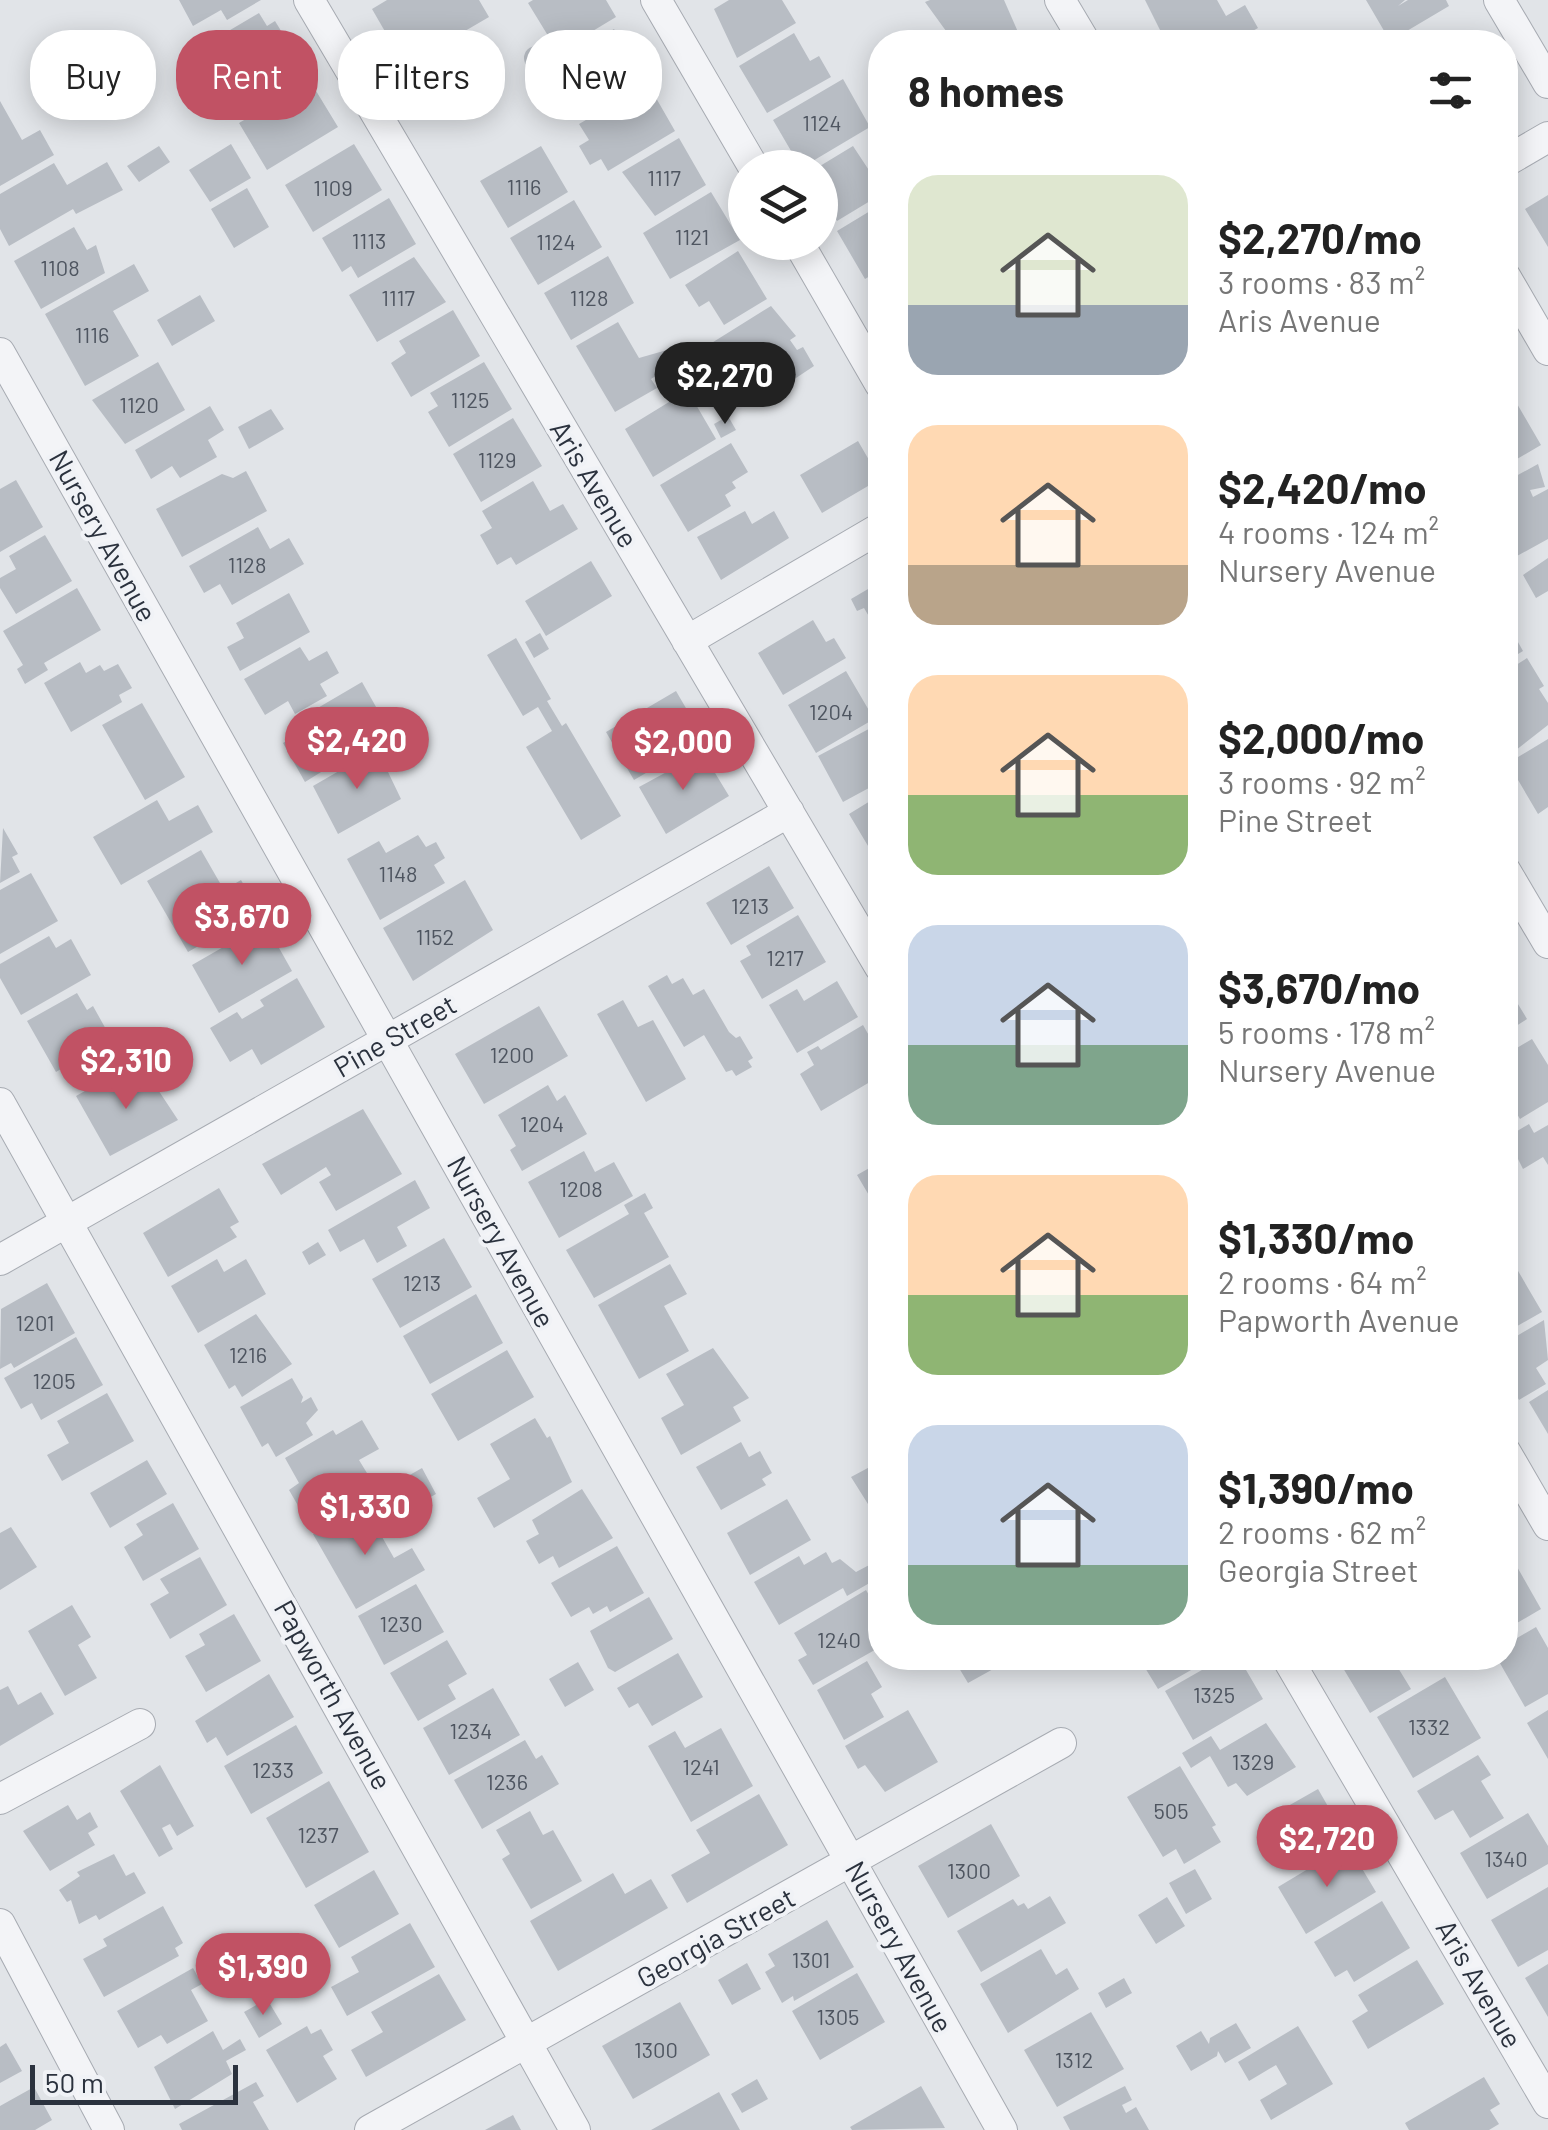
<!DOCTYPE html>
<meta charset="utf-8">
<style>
:root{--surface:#fff;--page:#f2f2f2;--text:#222;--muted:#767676;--accent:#c15264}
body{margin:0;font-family:Barlow,sans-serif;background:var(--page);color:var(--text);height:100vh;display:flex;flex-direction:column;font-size:38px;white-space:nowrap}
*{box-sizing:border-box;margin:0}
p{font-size:32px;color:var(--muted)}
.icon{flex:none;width:55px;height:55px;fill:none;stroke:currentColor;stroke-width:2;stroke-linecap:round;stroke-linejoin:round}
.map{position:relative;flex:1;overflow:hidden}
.side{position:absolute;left:868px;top:30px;width:650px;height:1640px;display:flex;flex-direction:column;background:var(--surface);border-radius:40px;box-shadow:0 5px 25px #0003}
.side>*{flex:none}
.hud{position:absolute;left:30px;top:30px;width:688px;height:90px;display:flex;gap:20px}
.tools{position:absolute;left:728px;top:150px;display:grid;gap:20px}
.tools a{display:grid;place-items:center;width:110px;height:110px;border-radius:50%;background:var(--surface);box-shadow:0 5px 25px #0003;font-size:50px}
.scale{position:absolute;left:30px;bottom:25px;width:208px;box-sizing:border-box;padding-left:10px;border:5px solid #2b323e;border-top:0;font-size:28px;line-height:35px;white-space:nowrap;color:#2b323e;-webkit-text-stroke:8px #f0f2f6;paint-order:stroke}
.price{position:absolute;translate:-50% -85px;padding:0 22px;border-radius:35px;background:var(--accent);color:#fff;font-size:32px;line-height:65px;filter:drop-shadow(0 2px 5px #0008)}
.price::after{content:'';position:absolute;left:50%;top:60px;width:30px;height:22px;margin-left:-15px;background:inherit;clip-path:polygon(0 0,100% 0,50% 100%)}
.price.on{background:#222;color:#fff}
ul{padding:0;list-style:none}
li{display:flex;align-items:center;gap:30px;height:250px;padding:0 40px}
li span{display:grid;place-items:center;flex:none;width:280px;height:200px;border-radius:30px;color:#555}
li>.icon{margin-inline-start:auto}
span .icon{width:120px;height:120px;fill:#fffc;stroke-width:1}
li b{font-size:42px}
h2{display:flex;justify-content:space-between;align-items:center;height:120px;padding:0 40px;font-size:42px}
.pill{padding:0 35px;border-radius:40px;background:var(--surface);box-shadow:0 5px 25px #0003;font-size:35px;line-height:90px}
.pill.on{background:var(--accent);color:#fff}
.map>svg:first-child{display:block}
.building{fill:#b8bdc4}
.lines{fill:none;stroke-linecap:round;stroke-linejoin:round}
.street-casing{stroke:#a7abb2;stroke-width:32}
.street{stroke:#f3f4f7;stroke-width:30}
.labels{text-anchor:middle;stroke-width:8;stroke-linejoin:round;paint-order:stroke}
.number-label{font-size:22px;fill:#4e5560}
.street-label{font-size:28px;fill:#2b323e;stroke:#f0f2f6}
</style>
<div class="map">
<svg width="1548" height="2130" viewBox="0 0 1548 2130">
<rect width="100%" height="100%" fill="#e1e4e8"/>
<path class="building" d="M179,0H261L227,20L221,10L193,26Z
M387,0H479L489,17L405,66L372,9Z
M533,0H606L616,17L558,52L528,3Z
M729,0H782L796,23L737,58L714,9Z
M930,0H1004L1021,39L1026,37L1029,42H954L925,2Z
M1145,0H1217L1226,16L1245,5L1258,28L1233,42H1193L1189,37L1166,42Z
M1366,0H1405L1398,6L1408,0H1446L1449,6L1390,41Z
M259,13L267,26L275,21L297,57L236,93L214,57L228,50L220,36Z
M614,29L643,75L599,102L570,56Z
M794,33L810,61L819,56L831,77L767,113L739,66Z
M474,35L502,84L443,119L415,70Z
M524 58a12 12 0 1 1 24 0a12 12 0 1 1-24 0Z
M843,79L870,127L801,168L773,120Z
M310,81L338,127L267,170L239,123Z
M648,84L675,131L608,171L601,159L590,165L579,146L589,140L579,124Z
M0,101L22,140L40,130L54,155L0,186Z
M679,138L706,185L655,216L622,172Z
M231,144L251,178L210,202L189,170Z
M354,144L382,190L313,232L285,185Z
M159,146L170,162L139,182L127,166Z
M541,146L568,192L508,228L480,181Z
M853,146L880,187V195L837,221L820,192V166Z
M107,162L123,190L76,214L73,209L9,246L0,229V194L54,163L67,185Z
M247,188L269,227L234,248L211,209Z
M711,192L740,240L670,279L643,233Z
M1548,195V247L1525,209Z
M389,198L416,244L358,278L351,266L342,272L322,238Z
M574,200L602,247L538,285L510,238Z
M880,205V270L865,279L837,231Z
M74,227L87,250L96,245L105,273L41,309L14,261Z
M738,251L767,299L724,325L709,301L699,307L685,285Z
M608,256L634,303L571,340L544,293Z
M414,257L446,302L377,342L349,295Z
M134,264L149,291L113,311L139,356L85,386L45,314Z
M200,295L215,321L172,346L157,320Z
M771,306L796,336L790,340L797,350L803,347L814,366L766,398L762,392L738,406L718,364L703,370L698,362L707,357L702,349Z
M453,310L480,356L411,397L391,363L406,353L399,341Z
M618,322L639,358L674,348L695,381L680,389L667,369L651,379L657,388L615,412L576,346Z
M158,362L185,410L125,444L92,400Z
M484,362L512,409L449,447L428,412L438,406L430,393Z
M687,391H693L699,401L695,403L716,439L653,477L625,429Z
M1516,402L1541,445L1505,466V409Z
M210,406L224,430L208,440L217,457L180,478L172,466L151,479L135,450Z
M271,409L284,429L249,449L238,427Z
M728,416L736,430L721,438L714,424Z
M513,418L542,466L481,502L453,454Z
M858,441L880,479L822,513L800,475Z
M731,443L748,472L732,482L736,488L725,495L731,506L688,532L660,485Z
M1538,464L1545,487L1530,490L1533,497L1548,489V539L1517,556L1505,535V482Z
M246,471L267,511L182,557L156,509L222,474L233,478Z
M16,480L43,527L0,552V489Z
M533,481L550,511L563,504L578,529L516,565L511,557L497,565L480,535L492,528L482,511Z
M745,511L752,524L774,511L789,538L721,580L697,537Z
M258,527L270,549L289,538L304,564L232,605L220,584L204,593L189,566Z
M45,535L72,581L16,614L0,588V578L16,569L9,556Z
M1548,558V591L1536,598L1523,575Z
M591,561L612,596L546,636L525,601Z
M880,582V629L877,630L864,608L857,611L851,599Z
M77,588L101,630L44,663L48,670L25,684L17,669L23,665L3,631Z
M289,593L310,632L240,671L227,647L244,638L236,623Z
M1505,619L1523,651L1505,662Z
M813,620L826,642L834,638L846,658L783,695L758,653Z
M540,633L549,649L534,658L525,642Z
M516,638L551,699L547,701L562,726L566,723L621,816L581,840L526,747L552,731L538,707L523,716L487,655Z
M300,647L309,661L327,651L339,673L320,684L327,696L295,714L288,701L265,715L244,679Z
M1527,658L1544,686L1539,689L1548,703V725L1511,754L1505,744V672Z
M80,662L86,673L100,665L104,671L118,664L132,688L119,695L122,702L71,732L44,683Z
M846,671L874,719L816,753L788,705Z
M362,682L389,730L305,782L283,743L310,727L304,716Z
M676,691L704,739L634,780L606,732Z
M142,703L185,777L145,800L102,725Z
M880,723V782L843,802L818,756Z
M1548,739V807L1538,814L1508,763Z
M377,749L401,799L338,834L313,786Z
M696,756L703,766L709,763L729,796L666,834L639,787Z
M880,795V852L874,856L849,814Z
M157,800L169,821L198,805L213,832L121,885L93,837Z
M3,828L18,854L12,857L20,872L0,883Z
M418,835L426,847L436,842L445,858L434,865L445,883L380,920L347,859L379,841L386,853Z
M201,850L224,890L241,880L259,911L188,952L147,881Z
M769,866L794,908L731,945L706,903Z
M31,873L58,921L0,954V890Z
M465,880L493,930L413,981L383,928Z
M798,915L826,962L762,999L740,961L751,955L746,946Z
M265,923L292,971L219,1013L192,965Z
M49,936L56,948L71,939L91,975L21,1015L0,978V964Z
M667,975L672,984L683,978L693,995L704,989L729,1032L736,1038L740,1036L753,1058L748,1061L752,1067L736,1076L732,1070L726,1072L704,1035L684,1047L648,986Z
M297,978L325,1027L261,1065L252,1049L230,1062L210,1028L237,1012L242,1019L264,1006L260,1000Z
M837,981L858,1017L797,1053L769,1005L797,989L804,1001Z
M1510,991L1527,1019L1505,1033V993Z
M77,993L87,1010L93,1006L112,1040L91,1052L99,1065L74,1079L66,1066L56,1072L27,1021Z
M623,1000L638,1027L653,1020L686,1079L646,1102L597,1014Z
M539,1006L568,1056L484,1104L455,1054Z
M863,1025L880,1055V1076L821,1111L800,1074L814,1065L807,1052L818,1046L821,1050Z
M1532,1039L1548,1065V1102L1520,1119L1505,1094V1055Z
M147,1073L178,1120L110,1156L76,1096L110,1077L118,1090Z
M548,1085L557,1101L565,1095L587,1134L522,1171L510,1150L516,1146L498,1115Z
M363,1109L402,1174L336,1211L319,1182L331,1175L326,1167L281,1195L262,1164Z
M1529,1124L1534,1133L1548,1125V1165L1543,1157L1523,1169L1507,1137Z
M584,1151L595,1172L614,1162L633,1196L559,1238L528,1182Z
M880,1162V1214L857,1175Z
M415,1180L430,1208L397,1227L407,1246L377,1263L364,1239L340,1252L328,1230Z
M219,1188L239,1222L230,1227L237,1237L168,1277L143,1233Z
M645,1193L653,1208L644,1213L669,1257L594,1298L566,1250L629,1214L624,1205Z
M444,1238L472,1287L400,1328L372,1279Z
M318,1242L326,1255L309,1265L302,1252Z
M217,1259L224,1272L246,1259L266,1294L198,1333L171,1286Z
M670,1264L687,1294L664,1306L689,1351L639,1379L598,1305Z
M1514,1264L1542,1312L1505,1333V1270Z
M47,1283L75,1333L14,1368L11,1363L0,1369L1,1309Z
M476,1294L503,1343L430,1384L403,1336Z
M256,1314L292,1364L242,1397L235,1385L229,1389L204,1345Z
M1544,1320L1548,1360L1536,1368L1546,1384L1519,1400L1505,1376V1343Z
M76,1337L103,1385L41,1420L32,1403L21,1409L4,1378Z
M713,1348L749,1398L733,1407L741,1421L681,1455L661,1418L684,1405L666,1374Z
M507,1350L534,1397L458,1441L431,1394Z
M292,1378L303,1397L301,1403L311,1397L318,1410L306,1423L313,1435L276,1457L268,1443L262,1447L240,1407Z
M1548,1390V1434L1529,1402Z
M107,1393L134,1441L62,1481L47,1455L69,1443L57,1421Z
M535,1418L547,1438L550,1436L572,1482L494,1528L477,1498L510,1479L490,1444Z
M362,1420L379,1449L359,1460L370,1478L304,1516L289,1490L299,1483L285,1458L333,1430L336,1435Z
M741,1442L749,1457L760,1451L772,1473L762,1479L766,1485L721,1510L696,1467Z
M147,1460L167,1494L110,1528L90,1493Z
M879,1462L880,1508L873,1512L851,1477Z
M422,1468L436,1494L409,1509L394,1484Z
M582,1489L613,1538L559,1568L553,1556L539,1564L526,1541L539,1534L532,1520Z
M787,1499L811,1540L750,1575L727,1533Z
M173,1503L199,1549L143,1581L124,1547L143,1535L136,1524Z
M364,1505L394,1558L412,1548L425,1570L356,1609L313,1534Z
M11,1527L37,1567L0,1590V1533Z
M617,1546L644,1593L610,1612L607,1606L593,1614L589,1607L571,1617L551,1583Z
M826,1552L832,1563L840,1559L856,1572L873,1563L880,1577L847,1596L843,1588L779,1625L754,1582L799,1556L804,1565Z
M200,1557L227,1605L170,1639L150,1604L169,1593L160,1579Z
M1516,1565L1541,1609L1505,1630V1571Z
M416,1584L444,1632L384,1665L358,1616Z
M866,1590L880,1614V1647L813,1685L798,1660L807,1655L794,1633Z
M649,1597L673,1639L615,1672L608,1668L590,1631Z
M72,1605L91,1637L78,1645L97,1678L65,1696L28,1631Z
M234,1614L261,1661L206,1692L185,1656L205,1645L199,1634Z
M1536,1627L1548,1648V1694L1525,1707L1497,1658H1505V1645Z
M447,1640L467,1674L448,1685L456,1699L418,1721L390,1673Z
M678,1653L703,1697L652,1726L638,1703L629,1708L617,1688Z
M953,1658H1013L968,1683Z
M1139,1658H1212L1158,1689Z
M1223,1658H1239L1263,1699L1193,1740L1165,1691Z
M1337,1658H1392L1411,1689L1370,1713Z
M867,1661L882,1687L871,1694L884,1717L844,1740L817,1690Z
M578,1662L594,1690L565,1707L549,1679Z
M269,1674L294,1717L227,1756L216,1737L207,1743L195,1721Z
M1445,1677L1481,1738L1413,1778L1377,1717Z
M8,1686L18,1705L41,1692L54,1714L0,1746V1690Z
M493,1688L520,1735L449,1775L423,1728Z
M908,1710L938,1762L885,1792L865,1765L858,1769L845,1746Z
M1548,1710V1759L1527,1723Z
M1266,1723L1296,1767L1247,1796L1236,1783L1228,1787L1210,1756L1191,1768L1182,1753L1211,1736L1220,1750Z
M296,1725L323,1773L251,1814L224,1766Z
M721,1728L753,1786L691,1822L648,1746L675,1731L685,1748Z
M525,1740L536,1759L542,1755L559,1784L482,1829L454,1780Z
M1478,1755L1491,1775L1481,1781L1504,1818L1470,1838L1453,1810L1435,1820L1417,1791Z
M160,1765L194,1826L177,1836L170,1824L162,1828L173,1849L159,1857L120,1791Z
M1180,1766L1216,1825L1212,1827L1221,1842L1184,1864L1176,1849L1163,1857L1127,1797Z
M329,1781L369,1852L306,1888L266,1818Z
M1318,1789L1345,1836L1293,1866L1265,1819Z
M759,1794L788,1845L687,1903L671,1875L710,1853L696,1830Z
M68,1805L77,1820L90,1812L98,1827L88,1833L95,1845L50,1871L23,1831Z
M530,1811L543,1835L553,1830L582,1881L531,1909L502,1859L510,1854L496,1830Z
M1528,1813L1548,1846V1864L1487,1899L1460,1853Z
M991,1824L1020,1876L948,1918L918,1866Z
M1348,1845L1376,1892L1306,1934L1278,1887Z
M114,1854L126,1876L134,1872L146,1893L99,1920L96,1915L79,1924L71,1900L67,1902L59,1890L80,1876L77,1872Z
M1195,1869L1212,1899L1186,1914L1169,1883Z
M374,1870L399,1914L339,1948L314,1905Z
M613,1873L625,1894L651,1879L668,1908L558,1971L530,1921Z
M1548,1887V1950L1518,1967L1491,1920Z
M1050,1896L1066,1923L981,1972L957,1931L1013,1899L1018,1906L1024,1903L1028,1909Z
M1167,1897L1185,1926L1156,1944L1138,1915Z
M1382,1901L1410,1948L1354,1982L1347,1970L1335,1977L1314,1942Z
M163,1906L183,1943L175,1948L179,1956L104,1997L83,1959L107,1946L103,1939Z
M827,1920L854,1967L794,2001L793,1996L782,2003L765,1972L775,1966L768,1954Z
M410,1923L435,1967L347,2016L331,1987L359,1972L351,1957Z
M1041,1949L1056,1975L1067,1968L1079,1989L1008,2033L980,1984Z
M1417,1960L1444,2004L1368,2049L1352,2021L1368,2011L1358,1995Z
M747,1963L761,1989L732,2005L718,1980Z
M1548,1964V2017L1525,1978Z
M193,1968L202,1984L191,1990L208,2021L167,2044L161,2035L138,2048L117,2011Z
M857,1973L885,2022L820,2060L792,2011Z
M439,1974L466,2020L366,2077L351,2050L383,2032L371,2012Z
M1124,1978L1132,1993L1106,2008L1098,1993Z
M267,1999L282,2024L259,2038L244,2012Z
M680,2002L710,2055L633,2099L602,2046Z
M1091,2012L1124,2069L1057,2107L1024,2050Z
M1236,2023L1251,2048L1225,2063L1218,2051L1217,2056L1191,2071L1176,2046L1201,2031L1209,2044L1210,2038Z
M307,2026L311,2034L321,2029L333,2050L323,2056L337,2079L297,2103L266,2050Z
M1298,2026L1333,2084L1271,2120L1260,2100L1287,2084L1276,2065L1249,2081L1238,2062Z
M213,2031L223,2050L240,2039L246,2050L226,2061L232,2074L175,2109L154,2067Z
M6,2043L22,2071L0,2083V2047Z
M1484,2077L1500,2104L1490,2110L1499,2124L1489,2130H1409L1405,2123Z
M757,2079L768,2099L742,2113L731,2094Z
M256,2082L264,2096L253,2102L269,2130H182L179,2124Z
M921,2086L945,2128L852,2130L850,2127Z
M1125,2086L1132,2100L1122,2105L1126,2113L1136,2107L1149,2130H1070L1063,2117Z
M34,2087L52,2120L35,2130H0V2106Z
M719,2092L740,2130H651Z
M513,2115L521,2130H485Z"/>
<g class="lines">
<g class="street-casing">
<path id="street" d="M309,0L880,967
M656,0L754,168
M1060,0L1085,42
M1499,0L1548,83
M1505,162L1548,137
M798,242L880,384
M1505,276L1548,350
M0,353L1002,2130
M687,641L880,528
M1505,870L1548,943
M0,1103L575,2130
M0,1260L789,812
M1505,1451L1548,1525
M1287,1658L1548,2103
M0,1799L140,1724
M0,1924L109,2130
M370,2130L1061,1743"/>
</g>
<use href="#street" class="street"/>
</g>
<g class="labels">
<g class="number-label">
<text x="822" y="131">1124</text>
<text x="664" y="186">1117</text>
<text x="524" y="195">1116</text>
<text x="333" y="196">1109</text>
<text x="692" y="245">1121</text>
<text x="369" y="249">1113</text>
<text x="556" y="250">1124</text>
<text x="60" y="276">1108</text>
<text x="398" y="306">1117</text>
<text x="589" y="306">1128</text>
<text x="92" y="343">1116</text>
<text x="470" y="408">1125</text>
<text x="139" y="413">1120</text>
<text x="497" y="468">1129</text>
<text x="247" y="573">1128</text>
<text x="831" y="720">1204</text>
<text x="398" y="882">1148</text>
<text x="750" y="914">1213</text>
<text x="435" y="945">1152</text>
<text x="785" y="966">1217</text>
<text x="512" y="1063">1200</text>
<text x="542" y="1132">1204</text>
<text x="581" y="1197">1208</text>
<text x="422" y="1291">1213</text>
<text x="35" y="1331">1201</text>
<text x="248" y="1363">1216</text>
<text x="54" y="1389">1205</text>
<text x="401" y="1632">1230</text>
<text x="839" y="1648">1240</text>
<text x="1214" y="1703">1325</text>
<text x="1429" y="1735">1332</text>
<text x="471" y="1739">1234</text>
<text x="1253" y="1770">1329</text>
<text x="701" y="1775">1241</text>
<text x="273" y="1778">1233</text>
<text x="507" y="1790">1236</text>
<text x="1171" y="1819">505</text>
<text x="318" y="1843">1237</text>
<text x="1506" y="1867">1340</text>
<text x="969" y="1879">1300</text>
<text x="811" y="1968">1301</text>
<text x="838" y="2025">1305</text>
<text x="656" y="2058">1300</text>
<text x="1074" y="2068">1312</text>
</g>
<g class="street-label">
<text transform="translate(594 484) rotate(59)" y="10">Aris Avenue</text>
<text transform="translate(103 536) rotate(61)" y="10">Nursery Avenue</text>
<text transform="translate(395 1036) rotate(-30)" y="10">Pine Street</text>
<text transform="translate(501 1242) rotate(61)" y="10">Nursery Avenue</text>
<text transform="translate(333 1695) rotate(61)" y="10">Papworth Avenue</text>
<text transform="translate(716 1938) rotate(-29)" y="10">Georgia Street</text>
<text transform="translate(899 1947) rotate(61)" y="10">Nursery Avenue</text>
<text transform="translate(1479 1984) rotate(60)" y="10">Aris Avenue</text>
</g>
</g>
</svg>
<div class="tools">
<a><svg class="icon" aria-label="layers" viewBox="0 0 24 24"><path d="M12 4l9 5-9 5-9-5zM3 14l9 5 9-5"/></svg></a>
</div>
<div class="scale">50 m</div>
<b class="price on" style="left:725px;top:427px">$2,270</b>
<b class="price" style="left:357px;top:792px">$2,420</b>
<b class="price" style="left:683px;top:793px">$2,000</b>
<b class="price" style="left:242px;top:968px">$3,670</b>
<b class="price" style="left:126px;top:1112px">$2,310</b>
<b class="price" style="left:365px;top:1558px">$1,330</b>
<b class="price" style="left:1327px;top:1890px">$2,720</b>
<b class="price" style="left:263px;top:2018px">$1,390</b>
<div class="hud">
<a class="pill">Buy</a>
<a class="pill on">Rent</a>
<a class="pill">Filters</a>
<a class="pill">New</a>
</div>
<section class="side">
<h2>8 homes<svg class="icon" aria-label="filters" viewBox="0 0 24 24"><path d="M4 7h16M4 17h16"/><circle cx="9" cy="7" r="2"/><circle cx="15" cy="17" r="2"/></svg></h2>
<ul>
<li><span style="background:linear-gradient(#dfe7d0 65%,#9aa5b1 0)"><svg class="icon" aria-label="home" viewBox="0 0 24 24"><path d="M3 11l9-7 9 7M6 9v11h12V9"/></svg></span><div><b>$2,270/mo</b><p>3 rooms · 83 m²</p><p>Aris Avenue</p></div></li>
<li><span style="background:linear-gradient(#ffd9b3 70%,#b9a48a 0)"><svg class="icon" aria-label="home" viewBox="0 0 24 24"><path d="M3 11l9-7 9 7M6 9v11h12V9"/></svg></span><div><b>$2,420/mo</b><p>4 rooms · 124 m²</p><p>Nursery Avenue</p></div></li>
<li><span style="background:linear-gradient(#ffd9b3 60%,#8fb573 0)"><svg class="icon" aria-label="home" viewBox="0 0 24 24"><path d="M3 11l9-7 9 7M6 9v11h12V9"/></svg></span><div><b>$2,000/mo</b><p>3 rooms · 92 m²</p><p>Pine Street</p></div></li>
<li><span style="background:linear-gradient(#c9d6e8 60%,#7fa58c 0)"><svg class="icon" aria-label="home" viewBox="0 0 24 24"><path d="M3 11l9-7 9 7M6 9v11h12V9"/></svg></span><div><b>$3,670/mo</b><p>5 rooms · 178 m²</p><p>Nursery Avenue</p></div></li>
<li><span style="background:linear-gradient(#ffd9b3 60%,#8fb573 0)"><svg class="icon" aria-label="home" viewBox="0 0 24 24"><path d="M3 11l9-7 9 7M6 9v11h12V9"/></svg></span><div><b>$1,330/mo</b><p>2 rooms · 64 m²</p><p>Papworth Avenue</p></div></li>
<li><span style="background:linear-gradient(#c9d6e8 70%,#7fa58c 0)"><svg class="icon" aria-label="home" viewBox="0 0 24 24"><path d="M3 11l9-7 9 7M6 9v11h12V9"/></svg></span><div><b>$1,390/mo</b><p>2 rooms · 62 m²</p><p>Georgia Street</p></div></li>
</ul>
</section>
</div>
